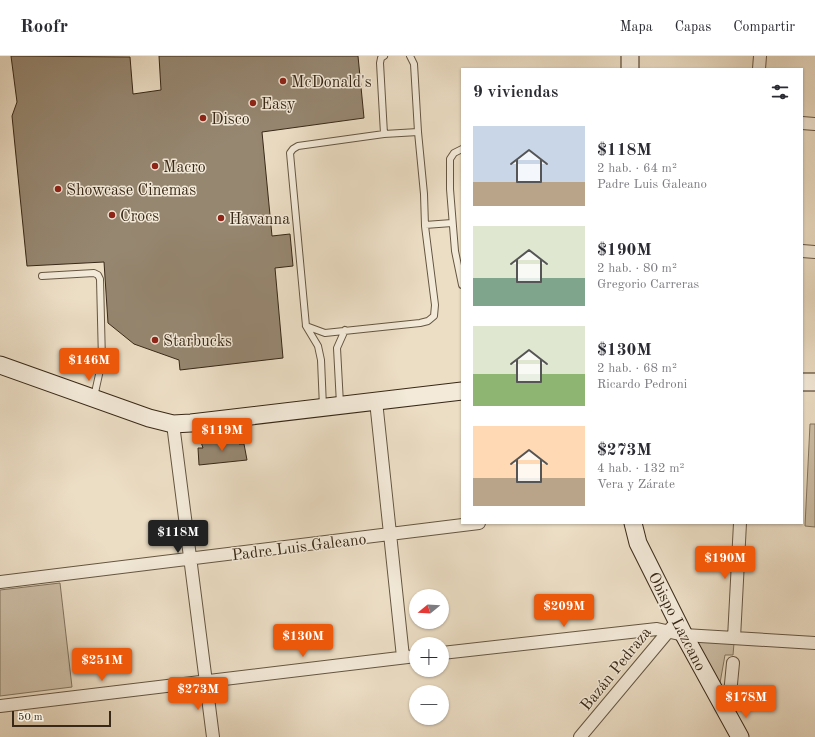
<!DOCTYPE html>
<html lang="es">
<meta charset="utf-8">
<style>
:root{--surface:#fff;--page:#f7f7f7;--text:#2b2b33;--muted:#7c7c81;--line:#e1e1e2;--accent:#ea580c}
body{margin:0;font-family:"Old Standard TT",serif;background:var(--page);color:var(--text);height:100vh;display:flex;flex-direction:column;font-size:15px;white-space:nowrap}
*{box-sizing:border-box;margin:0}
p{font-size:13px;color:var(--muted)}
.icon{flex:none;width:22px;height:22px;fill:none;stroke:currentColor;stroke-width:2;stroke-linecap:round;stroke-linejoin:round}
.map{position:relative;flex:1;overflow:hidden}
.side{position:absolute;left:461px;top:12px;width:342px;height:456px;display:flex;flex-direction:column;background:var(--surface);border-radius:0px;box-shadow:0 1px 3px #0004}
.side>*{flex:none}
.needle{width:26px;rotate:252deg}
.buttons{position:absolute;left:409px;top:533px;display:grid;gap:8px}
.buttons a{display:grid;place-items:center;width:40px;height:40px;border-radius:50%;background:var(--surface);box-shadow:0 1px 3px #0004;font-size:20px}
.scale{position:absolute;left:12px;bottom:10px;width:99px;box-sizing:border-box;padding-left:4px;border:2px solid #382817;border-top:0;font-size:11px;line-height:14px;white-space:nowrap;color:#382817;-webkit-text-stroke:3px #f3ead9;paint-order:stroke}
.price{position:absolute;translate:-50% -34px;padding:0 9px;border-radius:4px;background:var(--accent);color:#fff;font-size:13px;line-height:26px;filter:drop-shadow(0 1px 2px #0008)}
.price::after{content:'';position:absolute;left:50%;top:24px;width:12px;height:9px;margin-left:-6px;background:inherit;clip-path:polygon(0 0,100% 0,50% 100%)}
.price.active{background:#222;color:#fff}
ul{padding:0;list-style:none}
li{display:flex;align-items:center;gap:12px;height:100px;padding:0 12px}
li span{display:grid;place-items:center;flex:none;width:112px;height:80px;border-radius:0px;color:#555}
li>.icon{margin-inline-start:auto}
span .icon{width:48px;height:48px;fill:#fffc;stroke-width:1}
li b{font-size:17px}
h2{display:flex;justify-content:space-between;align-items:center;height:48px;padding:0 12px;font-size:17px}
header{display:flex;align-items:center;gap:24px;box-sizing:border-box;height:56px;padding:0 20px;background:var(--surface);border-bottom:1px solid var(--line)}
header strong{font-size:19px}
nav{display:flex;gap:22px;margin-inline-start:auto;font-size:14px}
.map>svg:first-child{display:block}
.green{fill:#cdbfa7;stroke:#82745f}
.building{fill:#968771;stroke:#382817}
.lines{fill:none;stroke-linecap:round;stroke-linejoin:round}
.service-casing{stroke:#655642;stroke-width:8}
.minor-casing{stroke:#655642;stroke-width:14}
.secondary-casing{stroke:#382817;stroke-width:19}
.service{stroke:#f3ead9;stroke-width:6}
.minor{stroke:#f3ead9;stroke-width:12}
.secondary{stroke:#f3ead9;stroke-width:17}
.poi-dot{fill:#8f2418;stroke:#f3ead9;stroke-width:1.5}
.labels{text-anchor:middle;stroke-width:3;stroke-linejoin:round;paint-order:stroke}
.poi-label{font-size:16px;fill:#382817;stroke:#f3ead9;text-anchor:start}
.street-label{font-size:16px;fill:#382817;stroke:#f3ead9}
</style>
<header>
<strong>Roofr</strong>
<nav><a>Mapa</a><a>Capas</a><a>Compartir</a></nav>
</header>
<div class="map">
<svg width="815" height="681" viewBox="0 0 815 681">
<rect width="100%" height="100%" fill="#ecdec5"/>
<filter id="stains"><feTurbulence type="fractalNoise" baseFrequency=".005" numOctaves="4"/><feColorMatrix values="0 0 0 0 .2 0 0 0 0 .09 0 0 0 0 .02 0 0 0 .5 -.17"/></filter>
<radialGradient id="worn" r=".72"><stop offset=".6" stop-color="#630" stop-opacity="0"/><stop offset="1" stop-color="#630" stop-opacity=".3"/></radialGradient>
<path class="green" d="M810,368H815V471L805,470Z
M60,527L72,631L0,640V534Z
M697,586L734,587L733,599H725L720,627Z"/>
<path class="building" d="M11,0L130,1L133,38L161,34L159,0H358L364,62L262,76L272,180L290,178L293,210L275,212L283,302L180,314L179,304L134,288L108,267L104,206L27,210L12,60L17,46Z
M238,381L239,388H244L247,404L199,409L198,392H203L201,386Z"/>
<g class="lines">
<g class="service-casing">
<path id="service" d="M384,0L381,2L380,7L384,78
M410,0L414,8L418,76
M418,76L424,138L425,170L435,249L434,260L428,265L420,267L325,277L306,270L290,97L293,93L298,90L384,78Z
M462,93L454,97L450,103V133L455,195L462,229
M425,169L452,167
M42,220L94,217L98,219L100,223L102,305L94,341
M306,270L318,290L321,304L323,351
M340,348L337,292L345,274"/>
</g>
<g class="minor-casing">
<path id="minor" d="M759,13L760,0
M802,67L815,68
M802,195L815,196
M376,345L403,601
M173,368L213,681
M0,526L479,467
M734,582L740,467
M442,597L657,573L684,579L815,587
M0,650L416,600
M728,659L733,607
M580,681L672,571"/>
</g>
<g class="secondary-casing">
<path id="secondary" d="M630,13V0
M0,309L149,362L173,368L191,367L462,335
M802,326H815
M633,467L638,487L684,579L740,681"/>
</g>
<use href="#service" class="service"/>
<use href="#minor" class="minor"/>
<use href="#secondary" class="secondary"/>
</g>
<g class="poi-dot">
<circle cx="283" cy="25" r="4"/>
<circle cx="253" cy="47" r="4"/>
<circle cx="203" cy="62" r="4"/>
<circle cx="155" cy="110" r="4"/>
<circle cx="58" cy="133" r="4"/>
<circle cx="112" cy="159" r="4"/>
<circle cx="221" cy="162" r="4"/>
<circle cx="155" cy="284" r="4"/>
</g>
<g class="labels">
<g class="poi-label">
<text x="291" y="31">McDonald's</text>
<text x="261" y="53">Easy</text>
<text x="211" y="68">Disco</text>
<text x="163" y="116">Macro</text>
<text x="66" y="139">Showcase Cinemas</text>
<text x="120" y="165">Crocs</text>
<text x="229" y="168">Havanna</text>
<text x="163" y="290">Starbucks</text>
</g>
<g class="street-label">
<text transform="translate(299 490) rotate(-7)" y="6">Padre Luis Galeano</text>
<text transform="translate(678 565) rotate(63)" y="6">Obispo Lazcano</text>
<text transform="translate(615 612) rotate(-51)" y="6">Bazán Pedraza</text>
</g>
</g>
<rect width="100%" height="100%" filter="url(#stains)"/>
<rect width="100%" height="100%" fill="url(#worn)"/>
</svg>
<div class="buttons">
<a><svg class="needle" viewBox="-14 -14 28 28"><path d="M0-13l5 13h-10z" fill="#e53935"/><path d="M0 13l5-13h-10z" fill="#7c7c81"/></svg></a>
<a>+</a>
<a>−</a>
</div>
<div class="scale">50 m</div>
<b class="price" style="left:89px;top:326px">$146M</b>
<b class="price" style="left:222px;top:396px">$119M</b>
<b class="price active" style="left:178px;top:498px">$118M</b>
<b class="price" style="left:725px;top:524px">$190M</b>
<b class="price" style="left:564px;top:572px">$209M</b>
<b class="price" style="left:303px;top:602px">$130M</b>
<b class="price" style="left:102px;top:626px">$251M</b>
<b class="price" style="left:198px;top:655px">$273M</b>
<b class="price" style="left:746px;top:663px">$178M</b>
<section class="side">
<h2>9 viviendas<svg class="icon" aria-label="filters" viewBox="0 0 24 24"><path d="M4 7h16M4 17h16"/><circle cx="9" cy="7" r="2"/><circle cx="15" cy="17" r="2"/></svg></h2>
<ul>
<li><span style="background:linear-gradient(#c9d6e8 70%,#b9a48a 0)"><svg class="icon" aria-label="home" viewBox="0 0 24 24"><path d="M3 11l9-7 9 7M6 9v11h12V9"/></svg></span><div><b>$118M</b><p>2 hab. · 64 m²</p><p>Padre Luis Galeano</p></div></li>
<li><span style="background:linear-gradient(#dfe7d0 65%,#7fa58c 0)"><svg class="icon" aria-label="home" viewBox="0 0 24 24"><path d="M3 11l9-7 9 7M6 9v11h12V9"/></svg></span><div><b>$190M</b><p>2 hab. · 80 m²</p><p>Gregorio Carreras</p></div></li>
<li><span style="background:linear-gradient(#dfe7d0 60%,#8fb573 0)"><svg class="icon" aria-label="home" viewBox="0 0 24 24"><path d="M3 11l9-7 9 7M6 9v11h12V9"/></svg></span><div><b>$130M</b><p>2 hab. · 68 m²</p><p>Ricardo Pedroni</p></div></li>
<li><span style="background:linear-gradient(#ffd9b3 65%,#b9a48a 0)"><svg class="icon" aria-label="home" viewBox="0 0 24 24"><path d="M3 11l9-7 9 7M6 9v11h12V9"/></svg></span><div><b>$273M</b><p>4 hab. · 132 m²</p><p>Vera y Zárate</p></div></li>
</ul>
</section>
</div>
